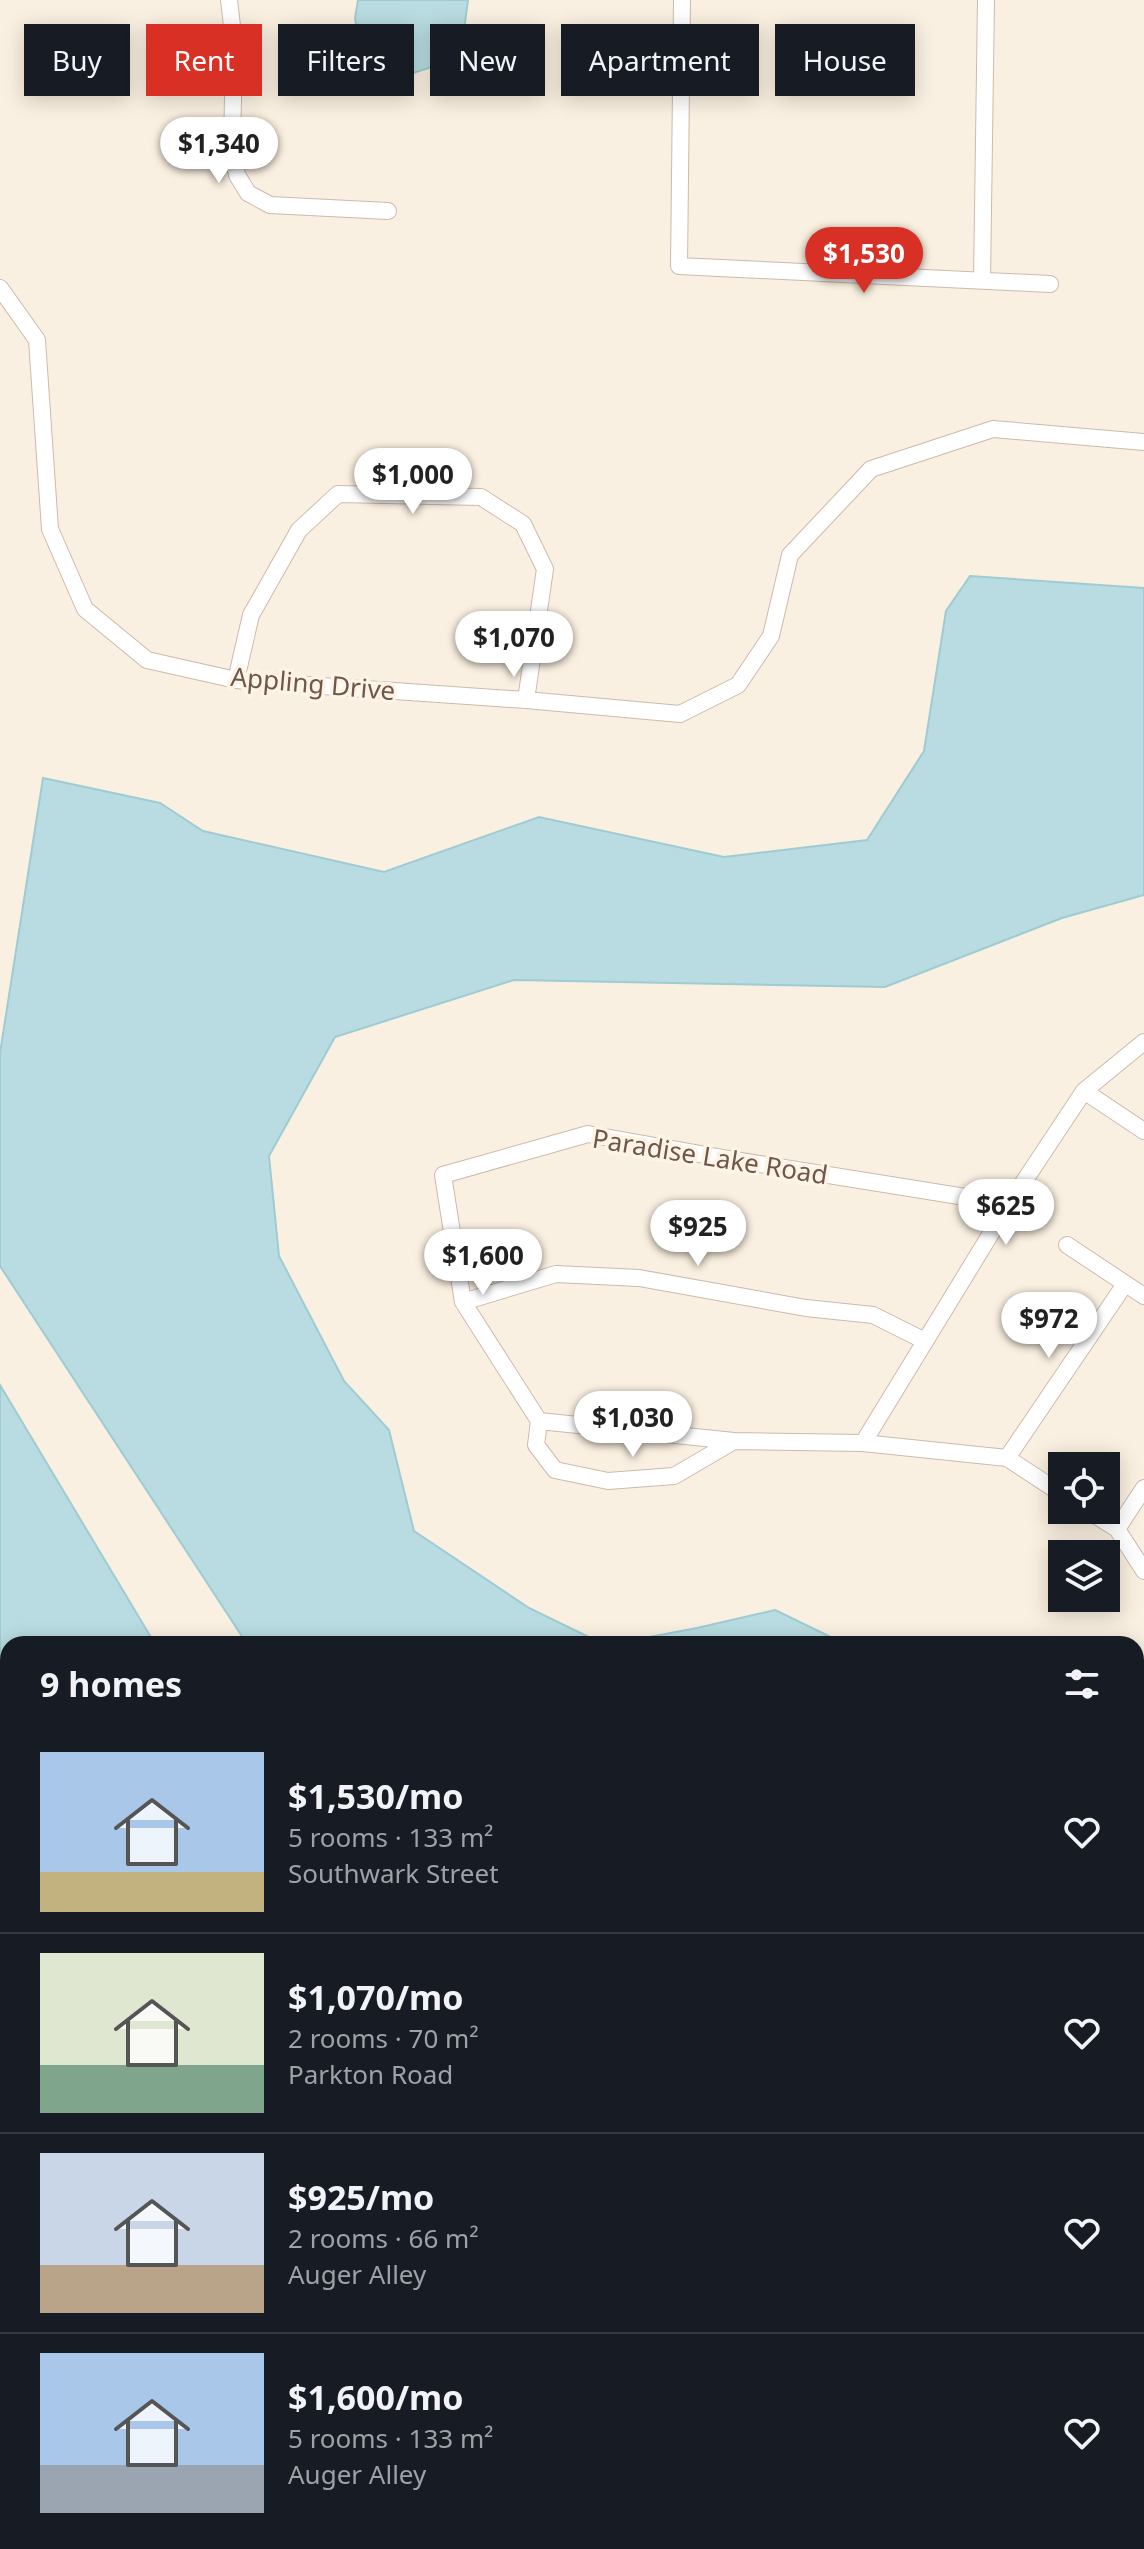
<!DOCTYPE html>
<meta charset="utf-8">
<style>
:root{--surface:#171b24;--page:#242831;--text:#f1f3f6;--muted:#9ea1a6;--line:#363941;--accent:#d93025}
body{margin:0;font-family:"Noto Sans",sans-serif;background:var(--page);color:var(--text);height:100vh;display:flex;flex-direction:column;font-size:30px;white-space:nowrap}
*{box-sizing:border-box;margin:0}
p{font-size:26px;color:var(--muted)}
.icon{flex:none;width:44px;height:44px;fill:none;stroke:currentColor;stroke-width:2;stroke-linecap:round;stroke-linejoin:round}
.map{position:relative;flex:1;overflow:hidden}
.sheet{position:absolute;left:0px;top:1636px;width:1144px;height:914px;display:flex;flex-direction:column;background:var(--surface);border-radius:24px 24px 0 0;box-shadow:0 4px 20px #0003}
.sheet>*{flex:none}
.guide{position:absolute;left:24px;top:24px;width:1096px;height:72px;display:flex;gap:16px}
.fabs{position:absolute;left:1048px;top:1452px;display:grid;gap:16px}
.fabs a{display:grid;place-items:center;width:72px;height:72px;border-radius:0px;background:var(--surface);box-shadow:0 4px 20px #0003;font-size:40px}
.price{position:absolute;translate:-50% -68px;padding:0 18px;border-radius:28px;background:#fff;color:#222;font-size:26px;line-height:52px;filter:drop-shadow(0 2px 4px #0008)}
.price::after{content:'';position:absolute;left:50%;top:48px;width:24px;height:18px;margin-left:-12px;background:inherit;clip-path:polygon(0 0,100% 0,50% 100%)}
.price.current{background:var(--accent);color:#fff}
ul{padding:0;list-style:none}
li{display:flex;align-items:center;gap:24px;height:200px;padding:0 40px}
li+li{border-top:2px solid var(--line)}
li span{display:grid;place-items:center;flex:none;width:224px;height:160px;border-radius:0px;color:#555}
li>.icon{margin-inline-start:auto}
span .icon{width:96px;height:96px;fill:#fffc;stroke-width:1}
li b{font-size:34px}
h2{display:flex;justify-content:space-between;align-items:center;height:96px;padding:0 40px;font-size:34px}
.pill{padding:0 28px;border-radius:0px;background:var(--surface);box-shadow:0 4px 20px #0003;font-size:28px;line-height:72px}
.pill.current{background:var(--accent);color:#fff}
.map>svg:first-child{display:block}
.commercial{fill:#fae0d6}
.water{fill:#b8dce1;stroke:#9fcbd2;stroke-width:2}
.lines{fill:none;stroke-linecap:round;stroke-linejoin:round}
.service-casing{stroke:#ccbaac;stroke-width:10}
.minor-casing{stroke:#ccbaac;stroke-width:18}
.tertiary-casing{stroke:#ccbaac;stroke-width:22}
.service{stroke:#fff;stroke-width:8}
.minor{stroke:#fff;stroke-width:16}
.tertiary{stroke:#fff;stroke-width:20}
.labels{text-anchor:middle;stroke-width:7;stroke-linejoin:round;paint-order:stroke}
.street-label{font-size:26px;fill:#6f574a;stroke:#fdf4e7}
</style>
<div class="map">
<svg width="1144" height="2549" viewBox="0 0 1144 2549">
<rect width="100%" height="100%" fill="#faf0e1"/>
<path class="commercial" d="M8,2045V2542H691L694,2549H0V2047Z"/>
<path class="water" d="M358,0H468L464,30L432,67L410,74L379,71L360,51L355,18Z
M970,576L1144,588V895L1062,918L885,987L514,980L335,1037L269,1156L279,1256L344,1381L389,1430L414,1531L529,1608L603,1644H247L0,1266V1053L43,778L160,803L203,831L384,872L539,817L724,857L867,840L924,751L946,611Z
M0,1385L155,1644H8V1902H0Z
M775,1610L843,1643L912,1640L938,1644H612L697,1628Z"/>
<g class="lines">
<g class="service-casing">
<path id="service" d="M0,2060H8
M0,2266L8,2263
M0,2461L8,2457
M321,2542L324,2549
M664,2542L667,2549"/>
</g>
<g class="minor-casing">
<path id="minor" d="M229,0L234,43L232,150L237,175L248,193L270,205L388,211
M682,0L679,266L1050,284
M982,280L986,0
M0,288L37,340L50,529L85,609L147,660L236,680L526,700L680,714L738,685L771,636L790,555L871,469L993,429L1144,442
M236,680L251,615L299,530L338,494L481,497L523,524L545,569L526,700
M1084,1091L1144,1131
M1009,1204L722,1158L588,1134L443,1175L463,1302L539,1421L734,1441L863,1443L1007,1458L1062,1494
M1067,1245L1144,1296
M463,1302L556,1274L639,1278L806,1308L873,1315L925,1341
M539,1421L536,1445L555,1470L608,1481L674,1476L734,1441
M863,1443L1009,1204L1084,1091L1144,1042
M1007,1458L1125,1284
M1087,1510L1117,1529L1144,1571
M1117,1529L1144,1488
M1136,2035H1144
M1136,2323L1144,2339
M1136,2480L1144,2476
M856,2542L860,2549
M1130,2542L1133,2549"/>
</g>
<g class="tertiary-casing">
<path id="tertiary" d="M1136,1944H1144
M0,1947H8
M0,1972H8"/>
</g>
<use href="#service" class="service"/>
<use href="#minor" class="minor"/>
<use href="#tertiary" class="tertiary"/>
</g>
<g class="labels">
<g class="street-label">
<text transform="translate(313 684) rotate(5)" y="9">Appling Drive</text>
<text transform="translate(710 1157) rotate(9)" y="9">Paradise Lake Road</text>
</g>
</g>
</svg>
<div class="fabs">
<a><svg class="icon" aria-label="locate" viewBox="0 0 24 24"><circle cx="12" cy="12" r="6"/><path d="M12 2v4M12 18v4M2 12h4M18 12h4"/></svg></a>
<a><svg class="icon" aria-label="layers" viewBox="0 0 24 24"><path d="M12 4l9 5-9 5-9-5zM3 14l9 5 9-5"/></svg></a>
</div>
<b class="price" style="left:219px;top:185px">$1,340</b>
<b class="price current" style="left:864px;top:295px">$1,530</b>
<b class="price" style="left:413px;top:516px">$1,000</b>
<b class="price" style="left:514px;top:679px">$1,070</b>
<b class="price" style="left:1006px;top:1247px">$625</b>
<b class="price" style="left:698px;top:1268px">$925</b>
<b class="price" style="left:483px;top:1297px">$1,600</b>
<b class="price" style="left:1049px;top:1360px">$972</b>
<b class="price" style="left:633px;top:1459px">$1,030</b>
<div class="guide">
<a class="pill">Buy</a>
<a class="pill current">Rent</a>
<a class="pill">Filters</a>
<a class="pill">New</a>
<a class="pill">Apartment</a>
<a class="pill">House</a>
</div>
<section class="sheet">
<h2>9 homes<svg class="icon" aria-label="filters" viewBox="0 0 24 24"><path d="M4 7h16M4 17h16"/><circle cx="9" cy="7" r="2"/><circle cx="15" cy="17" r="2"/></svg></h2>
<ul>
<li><span style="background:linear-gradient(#a9c7e8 75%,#c2b280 0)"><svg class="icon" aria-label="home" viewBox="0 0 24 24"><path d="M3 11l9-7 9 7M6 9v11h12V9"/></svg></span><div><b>$1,530/mo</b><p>5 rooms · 133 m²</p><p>Southwark Street</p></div><svg class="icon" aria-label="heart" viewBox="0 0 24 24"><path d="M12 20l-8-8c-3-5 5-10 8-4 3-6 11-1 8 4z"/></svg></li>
<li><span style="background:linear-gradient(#dfe7d0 70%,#7fa58c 0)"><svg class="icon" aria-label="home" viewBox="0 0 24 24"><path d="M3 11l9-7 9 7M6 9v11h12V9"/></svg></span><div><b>$1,070/mo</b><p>2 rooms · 70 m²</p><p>Parkton Road</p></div><svg class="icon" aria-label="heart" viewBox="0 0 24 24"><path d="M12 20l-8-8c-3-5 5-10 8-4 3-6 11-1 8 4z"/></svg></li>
<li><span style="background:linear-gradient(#c9d6e8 70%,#b9a48a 0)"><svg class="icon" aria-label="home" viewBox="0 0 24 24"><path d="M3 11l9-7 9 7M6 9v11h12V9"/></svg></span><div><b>$925/mo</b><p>2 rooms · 66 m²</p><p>Auger Alley</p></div><svg class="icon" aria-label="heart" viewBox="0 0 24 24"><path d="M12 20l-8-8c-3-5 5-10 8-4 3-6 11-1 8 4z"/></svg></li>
<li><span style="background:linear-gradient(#a9c7e8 70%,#9aa5b1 0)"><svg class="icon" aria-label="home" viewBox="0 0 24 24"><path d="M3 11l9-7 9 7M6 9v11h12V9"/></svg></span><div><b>$1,600/mo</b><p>5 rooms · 133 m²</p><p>Auger Alley</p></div><svg class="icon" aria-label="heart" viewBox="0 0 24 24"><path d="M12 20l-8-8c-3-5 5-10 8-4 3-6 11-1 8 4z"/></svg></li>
</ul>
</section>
</div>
